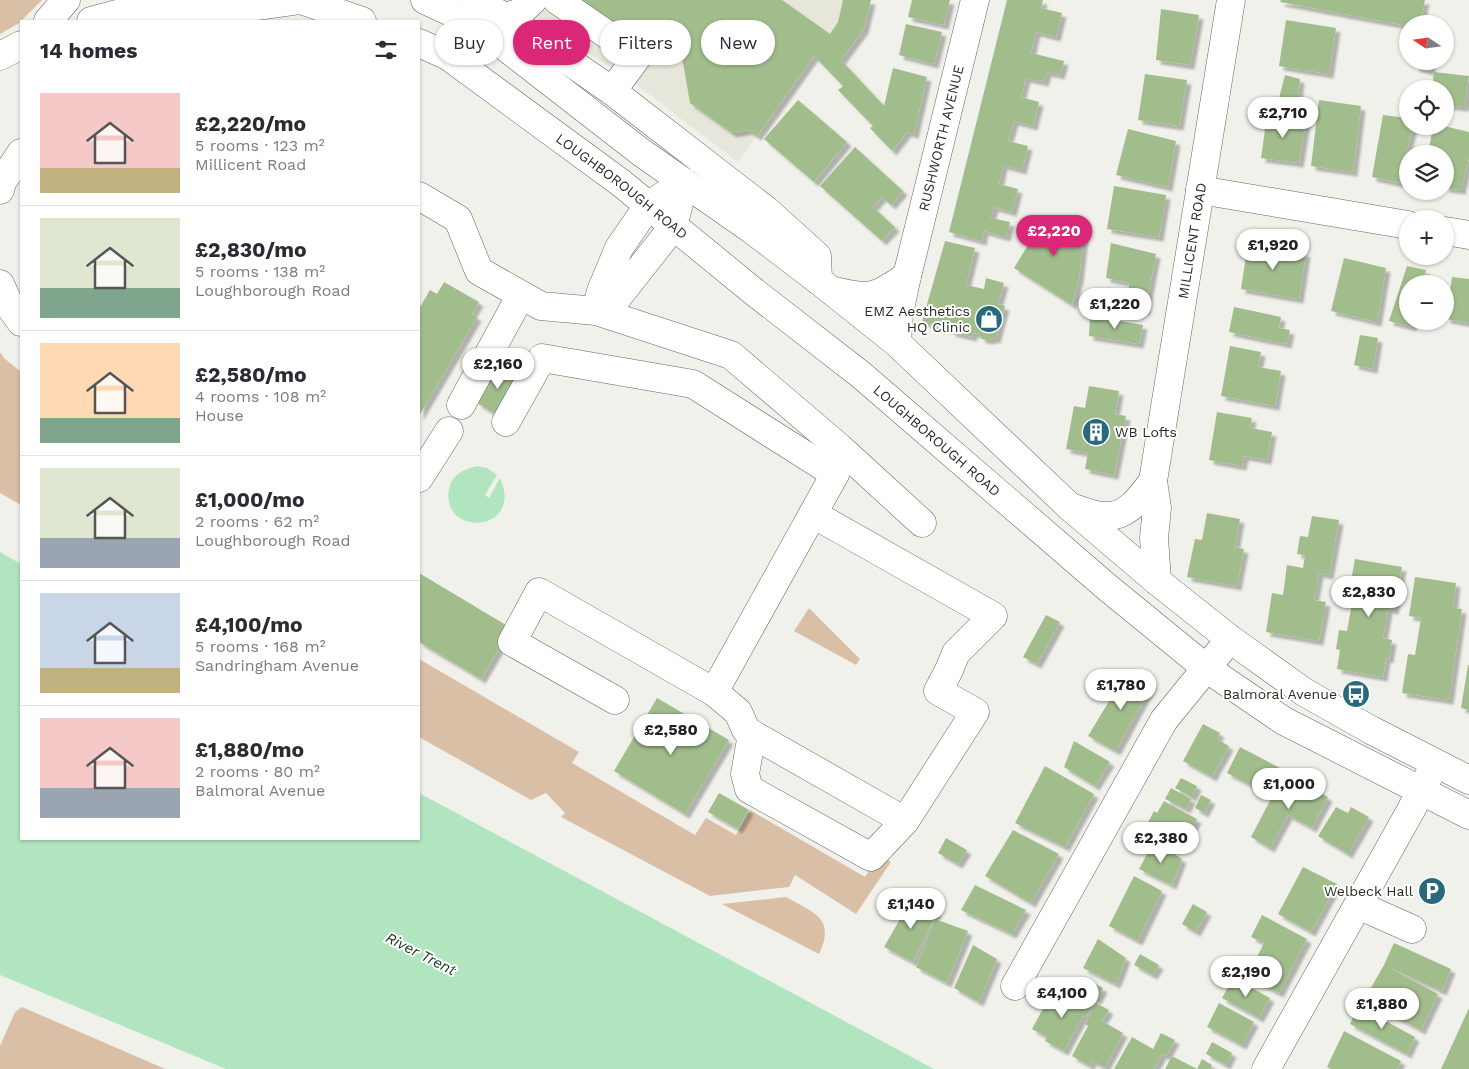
<!DOCTYPE html>
<meta charset="utf-8">
<style>
:root{--surface:#fff;--page:#f2f2f3;--text:#2b2b33;--muted:#7c7c81;--line:#e1e1e2;--accent:#db2777}
body{margin:0;font-family:"Work Sans",sans-serif;background:var(--page);color:var(--text);height:100vh;display:flex;flex-direction:column;font-size:19px;white-space:nowrap}
*{box-sizing:border-box;margin:0}
p{font-size:16px;color:var(--muted)}
.icon{flex:none;width:28px;height:28px;fill:none;stroke:currentColor;stroke-width:2;stroke-linecap:round;stroke-linejoin:round}
.map{position:relative;flex:1;overflow:hidden}
.side{position:absolute;left:20px;top:20px;width:400px;height:820px;display:flex;flex-direction:column;background:var(--surface);border-radius:0px;box-shadow:0 1px 4px #0004}
.side>*{flex:none}
.top-card{position:absolute;left:435px;top:20px;width:475px;height:45px;display:flex;gap:10px}
.needle{width:32px;rotate:283deg}
.tools{position:absolute;left:1399px;top:15px;display:grid;gap:10px}
.tools a{display:grid;place-items:center;width:55px;height:55px;border-radius:50%;background:var(--surface);box-shadow:0 1px 4px #0004;font-size:25px}
.price{position:absolute;translate:-50% -42px;padding:0 11px;border-radius:18px;background:#fff;color:#222;font-size:16px;line-height:32px;filter:drop-shadow(0 1px 2px #0008)}
.price::after{content:'';position:absolute;left:50%;top:30px;width:15px;height:11px;margin-left:-8px;background:inherit;clip-path:polygon(0 0,100% 0,50% 100%)}
.price.selected{background:var(--accent);color:#fff}
ul{padding:0;list-style:none}
li{display:flex;align-items:center;gap:15px;height:125px;padding:0 20px}
li+li{border-top:1px solid var(--line)}
li span{display:grid;place-items:center;flex:none;width:140px;height:100px;border-radius:0px;color:#555}
li>.icon{margin-inline-start:auto}
span .icon{width:60px;height:60px;fill:#fffc;stroke-width:1}
li b{font-size:21px}
h2{display:flex;justify-content:space-between;align-items:center;height:60px;padding:0 20px;font-size:21px}
.tag{padding:0 18px;border-radius:22px;background:var(--surface);box-shadow:0 1px 4px #0004;font-size:18px;line-height:45px}
.tag.selected{background:var(--accent);color:#fff}
.map>svg:first-child{display:block}
.built{fill:#e6e7da}
.green{fill:#d9bfa6}
.water{fill:#b1e5c0}
.building{fill:#a2bd8c;filter:url(#shadow)}
.lines{fill:none;stroke-linecap:round;stroke-linejoin:round}
.minor-casing{stroke:#656661;stroke-width:29}
.major-casing{stroke:#656661;stroke-width:29}
.minor{stroke:#fff;stroke-width:28}
.major{stroke:#fff;stroke-width:28}
.labels{text-anchor:middle;stroke-width:4;stroke-linejoin:round;paint-order:stroke}
.street-label{font-size:14px;fill:#292927;stroke:#fffffe}
.poi-label{font-size:14px;fill:#292927;stroke:#fffffe;text-anchor:end}
.water-label{font-size:15px;font-style:italic;fill:#0e361e;stroke:#fffffe}
</style>
<div class="map">
<svg width="1469" height="1069" viewBox="0 0 1469 1069">
<defs>
<filter id="shadow"><feDropShadow dx="4.5" dy="4.5" stdDeviation="1" flood-color="#0004"/></filter>
</defs>
<rect width="100%" height="100%" fill="#f1f1eb"/>
<path class="built" d="M505,0H843L838,22L830,34L738,162L638,86L530,14Z"/>
<path class="green" d="M0,0H42L19,23L0,34Z
M0,352L4,358L21,372V505L0,493Z
M809,608L860,659L856,665L794,631Z
M419,659L579,752L572,763L695,835L706,818L736,835L750,810L865,877L880,855L891,862L856,914L795,875L789,887L710,896L561,817L565,813L546,793L531,800L419,737Z
M786,897C814,913 836,918 819,954L722,904Z
M22,1007L163,1068L165,1069H0V1046L15,1012Z"/>
<path class="water" d="M477,466L487,468L497,475L485,495L489,498L500,478C525,533 440,538 449,489C452,475 463,469 477,466Z
M0,552L21,564V839H419V793L934,1069H226L0,975Z"/>
<path class="building" d="M582,0H782L830,34L838,22L843,0H871L864,29L841,60L884,106L893,68L927,77L914,134L907,132L892,151L870,128L873,126L838,90L843,86L814,56L757,136L748,130L732,133L690,103L682,57L647,32L629,36Z
M912,0H950L944,25L908,17Z
M1007,0H1043L1041,8L1062,13L1056,37L1036,32L1031,53L1064,61L1060,75L1047,72L1044,82L1026,78L1021,97L1039,102L1033,126L1014,121L1008,141L1028,146L1022,170L1003,165L999,184L1018,189L1012,212L994,207L991,218L1010,222L1006,237L984,231L982,241L949,232Z
M1281,0H1425L1420,24H1408V26L1280,2Z
M1161,9L1199,15L1190,65L1156,60Z
M1286,20L1336,28L1329,74L1279,66Z
M906,24L942,32L934,64L899,55Z
M1415,61H1432L1430,71L1415,67Z
M1434,72L1469,76L1465,107L1445,105V89H1432Z
M1145,74L1187,80L1179,126L1138,120Z
M1285,75L1300,79L1297,107L1278,102Z
M798,100L847,142L814,182L764,139Z
M1319,100L1361,106L1353,172L1311,166Z
M1267,115L1306,121L1299,163L1261,158Z
M1383,115L1408,118V126H1413L1399,183L1372,177Z
M1433,126H1444L1469,132V158L1461,190L1445,188V154H1428Z
M1128,129L1176,141L1168,187L1116,175Z
M855,147L903,191L891,205L882,197L873,207L895,227L882,241L820,186Z
M1114,186L1166,195L1159,237L1107,229Z
M1033,218L1085,227L1079,278L1072,305L1014,268L1028,245Z
M945,241L975,248L966,285L984,289L986,278L1004,283L998,304L1005,306L996,339L993,338L989,340L982,339L979,334L973,333L972,337L951,332L952,330L922,322Z
M1111,243L1156,254L1145,311L1128,304L1129,283L1106,278Z
M1248,243L1306,253L1299,299L1241,289Z
M1344,258L1386,268L1377,322L1331,311Z
M1407,266L1426,270L1422,284H1408V321H1413L1412,327L1389,321Z
M1452,277L1469,279V323L1446,319Z
M444,282L479,302L472,314L477,317L419,416V309L430,290L437,294Z
M1234,307L1281,317L1279,328L1290,330L1287,344L1229,332Z
M1090,316L1143,325L1139,344L1089,336Z
M1360,335L1378,338L1373,369L1354,365Z
M1230,346L1261,352L1258,367L1281,371L1275,406L1221,396Z
M498,366L519,378L497,415L477,403Z
M1089,386L1119,391L1115,414L1126,416L1114,475L1085,469L1088,453L1066,449L1074,406L1085,408Z
M1217,412L1252,418L1250,428L1272,432L1267,460L1244,456L1242,466L1209,460Z
M1207,513L1240,519L1235,547L1244,549L1237,586L1187,577L1195,539L1202,540Z
M1312,516L1339,520L1329,575L1319,573L1314,600L1326,602L1319,641L1266,632L1272,593L1283,595L1287,565L1303,568L1305,555L1297,554L1300,536L1308,537Z
M1355,559L1402,567L1394,610L1388,609L1383,638L1392,640L1389,659L1386,658L1383,677L1337,669L1340,650L1336,649L1339,630L1347,631L1352,603L1347,602Z
M419,573L511,628L481,679L419,642Z
M1415,577L1456,583L1453,608L1462,609L1449,700L1402,693L1408,654L1415,655L1421,618L1409,616Z
M1046,615L1060,622L1037,664L1023,657Z
M1468,665H1469V710L1461,708Z
M1128,670L1152,684L1116,751L1088,736Z
M657,698L729,740L685,814L614,771Z
M1203,724L1220,733L1217,739L1229,746L1212,777L1183,761Z
M1074,741L1110,762L1095,786L1064,767Z
M1240,747L1280,768L1267,793L1227,773Z
M1045,766L1094,794L1065,847L1015,823Z
M1289,776L1328,797L1312,828L1288,815L1270,848L1251,837L1275,791L1279,794Z
M1181,778L1197,786L1192,797L1175,788Z
M1171,788L1191,799L1186,809L1165,799Z
M719,793L749,810L738,829L708,812Z
M1201,795L1211,800L1204,813L1195,808Z
M1164,801L1197,819L1189,833L1185,831L1177,845L1145,828L1154,811L1157,813Z
M1336,807L1348,813L1351,807L1369,817L1348,854L1318,836Z
M1013,830L1059,854L1031,903L985,876Z
M946,838L967,850L958,864L938,853Z
M1154,841L1182,859L1172,885L1139,869Z
M1303,867L1337,884L1311,932L1278,914Z
M1134,876L1162,891L1138,941L1109,926Z
M975,885L1026,910L1012,934L961,910Z
M912,898L937,912L913,962L884,947Z
M1193,904L1207,912L1196,932L1182,924Z
M1262,915L1307,939L1279,993L1247,977L1264,943L1251,937Z
M935,919L968,931L947,983L916,967Z
M1098,939L1126,958L1116,984L1083,968Z
M1394,943L1451,969L1442,991L1388,967L1438,994L1421,1030L1364,1000L1384,965Z
M973,945L997,959L979,1002L954,988Z
M1140,954L1159,965L1153,975L1134,965Z
M1083,977L1103,988L1097,1000L1076,988Z
M1233,978L1270,998L1259,1018L1222,998Z
M1052,992L1076,1005L1082,993L1095,1000L1086,1017L1083,1016L1064,1051L1045,1041L1047,1037L1032,1029Z
M1096,1003L1109,1010L1102,1021L1123,1033L1105,1067L1092,1061L1090,1066L1072,1056L1088,1026L1085,1024Z
M1219,1003L1254,1022L1242,1045L1207,1027Z
M1358,1006L1415,1037L1407,1054L1350,1024Z
M1469,1008V1069H1441Z
M1344,1031L1401,1061L1397,1069H1331L1327,1067Z
M1161,1033L1175,1040L1166,1056L1162,1054L1154,1069H1114L1132,1037L1153,1049Z
M1212,1042L1232,1053L1226,1065L1206,1054Z
M1172,1056L1197,1069L1202,1059L1212,1065L1210,1069H1165Z"/>
<g class="lines">
<g class="minor-casing">
<g id="minor">
<path d="M473,0L505,17L612,91L766,210L817,256L818,280"/>
<path d="M557,0L638,56L612,91"/>
<path d="M505,17L519,13L533,0"/>
<path d="M48,21L66,0"/>
<path d="M0,190L2,182L21,153"/>
<path d="M1200,190L1408,225"/>
<path d="M419,196L458,219L479,271L541,306L596,311L731,355L840,448L922,523"/>
<path d="M1445,231L1469,235"/>
<path d="M0,284L11,308L21,322"/>
<path d="M831,290C869,300 874,299 907,276"/>
<path d="M596,311L601,291L619,248L648,206L684,182"/>
<path d="M596,311L617,298L673,227L679,203"/>
<path id="s1" d="M897,343L899,313L907,276L975,0"/>
<path d="M461,405L521,295"/>
<path d="M506,422L542,358L693,384L835,474"/>
<path d="M419,478L449,431"/>
<path d="M1070,507C1081,510 1093,516 1104,516C1127,518 1141,497 1153,481"/>
<path d="M813,514L993,616L956,653L949,670L938,691L975,712L905,821L871,857L749,789L745,774L752,734L905,821"/>
<path id="s2" d="M1157,581L1154,538L1157,508L1153,481L1231,0"/>
<path d="M615,700L512,642L539,592L714,692"/>
<path d="M752,734L746,730L738,712L714,692L835,474L838,456"/>
<path d="M1358,905L1412,929"/>
<path d="M1015,986L1164,720L1230,639"/>
<path d="M1266,1069L1411,810L1435,764"/>
</g>
</g>
<g class="major-casing">
<g id="major">
<path d="M301,0L362,21"/>
<path d="M425,0L455,14L495,39L642,153L751,229L818,280L897,343L1070,507L1157,581L1230,639L1304,692L1371,730L1469,780"/>
<path d="M91,21L128,11L175,6H258L301,0"/>
<path id="s3" d="M419,43L448,56L621,183L753,291L860,374L1108,588L1206,668L1284,721L1469,815"/>
<path d="M0,56L21,45"/>
</g>
</g>
<use href="#minor" class="minor"/>
<use href="#major" class="major"/>
</g>
<defs>
<g id="shop-disc" transform="scale(1.4375)"><circle r="9.5" fill="#28697c" stroke="#fffffe"/><path d="M-5-2.5h2.3a2.7 3.5 0 0 1 5.4 0H5L5.5 6h-11ZM-1.5-2.5h3a1.5 2.3 0 0 0-3 0Z" fill="#fff"/></g>
<g id="building-disc" transform="scale(1.4375)"><circle r="9.5" fill="#28697c" stroke="#fffffe"/><path d="M-4-6H4V6H1V3H-1V6H-4ZM-2.5-4.3h1.7v1.8h-1.7ZM.8-4.3h1.7v1.8H.8ZM-2.5-1h1.7V.8h-1.7ZM.8-1h1.7V.8H.8Z" fill="#fff"/></g>
<g id="bus-disc" transform="scale(1.4375)"><circle r="9.5" fill="#28697c" stroke="#fffffe"/><path d="M-5-6H5V4H4V6H2V4H-2V6H-4V4H-5ZM-3.5-4V0h7V-4ZM-3.5 1.2v1.5H-2V1.2ZM2 1.2v1.5H3.5V1.2Z" fill="#fff"/></g>
<g id="parking-disc" transform="scale(1.4375)"><circle r="9.5" fill="#28697c" stroke="#fffffe"/><path d="M-3.5-5.5H1a3.5 3.5 0 0 1 0 7H-1V5.5H-3.5ZM-1-3.4V-.6H.8a1.4 1.4 0 0 0 0-2.8Z" fill="#fff"/></g>
</defs>
<g fill-rule="evenodd">
<use href="#shop-disc" x="989" y="319"/>
<use href="#building-disc" x="1096" y="432"/>
<use href="#bus-disc" x="1356" y="694"/>
<use href="#parking-disc" x="1432" y="891"/>
</g>
<g class="labels">
<g class="street-label">
<text dy="5" stroke="none"><textPath href="#s1" startOffset="210">RUSHWORTH AVENUE</textPath></text>
<text dy="5" stroke="none"><textPath href="#s3" startOffset="249">LOUGHBOROUGH ROAD</textPath></text>
<text dy="5" stroke="none"><textPath href="#s2" startOffset="344">MILLICENT ROAD</textPath></text>
<text dy="5" stroke="none"><textPath href="#s3" startOffset="654">LOUGHBOROUGH ROAD</textPath></text>
</g>
<g class="poi-label">
<text x="970" y="316">EMZ Aesthetics<tspan x="970" dy="16">HQ Clinic</tspan></text>
<text x="1115" y="437" text-anchor="start">WB Lofts</text>
<text x="1337" y="699">Balmoral Avenue</text>
<text x="1413" y="896">Welbeck Hall</text>
</g>
<g class="water-label">
<text transform="translate(421 954) rotate(27)" y="5">River Trent</text>
</g>
</g>
</svg>
<div class="tools">
<a><svg class="needle" viewBox="-14 -14 28 28"><path d="M0-13l5 13h-10z" fill="#e53935"/><path d="M0 13l5-13h-10z" fill="#7c7c81"/></svg></a>
<a><svg class="icon" aria-label="locate" viewBox="0 0 24 24"><circle cx="12" cy="12" r="6"/><path d="M12 2v4M12 18v4M2 12h4M18 12h4"/></svg></a>
<a><svg class="icon" aria-label="layers" viewBox="0 0 24 24"><path d="M12 4l9 5-9 5-9-5zM3 14l9 5 9-5"/></svg></a>
<a>+</a>
<a>−</a>
</div>
<b class="price" style="left:1283px;top:139px">£2,710</b>
<b class="price selected" style="left:1054px;top:257px">£2,220</b>
<b class="price" style="left:1273px;top:271px">£1,920</b>
<b class="price" style="left:1115px;top:330px">£1,220</b>
<b class="price" style="left:498px;top:390px">£2,160</b>
<b class="price" style="left:1369px;top:618px">£2,830</b>
<b class="price" style="left:1121px;top:711px">£1,780</b>
<b class="price" style="left:671px;top:756px">£2,580</b>
<b class="price" style="left:1289px;top:810px">£1,000</b>
<b class="price" style="left:1161px;top:864px">£2,380</b>
<b class="price" style="left:911px;top:930px">£1,140</b>
<b class="price" style="left:1246px;top:998px">£2,190</b>
<b class="price" style="left:1062px;top:1019px">£4,100</b>
<b class="price" style="left:1382px;top:1030px">£1,880</b>
<div class="top-card">
<a class="tag">Buy</a>
<a class="tag selected">Rent</a>
<a class="tag">Filters</a>
<a class="tag">New</a>
</div>
<section class="side">
<h2>14 homes<svg class="icon" aria-label="filters" viewBox="0 0 24 24"><path d="M4 7h16M4 17h16"/><circle cx="9" cy="7" r="2"/><circle cx="15" cy="17" r="2"/></svg></h2>
<ul>
<li><span style="background:linear-gradient(#f6c9c9 75%,#c2b280 0)"><svg class="icon" aria-label="home" viewBox="0 0 24 24"><path d="M3 11l9-7 9 7M6 9v11h12V9"/></svg></span><div><b>£2,220/mo</b><p>5 rooms · 123 m²</p><p>Millicent Road</p></div></li>
<li><span style="background:linear-gradient(#dfe7d0 70%,#7fa58c 0)"><svg class="icon" aria-label="home" viewBox="0 0 24 24"><path d="M3 11l9-7 9 7M6 9v11h12V9"/></svg></span><div><b>£2,830/mo</b><p>5 rooms · 138 m²</p><p>Loughborough Road</p></div></li>
<li><span style="background:linear-gradient(#ffd9b3 75%,#7fa58c 0)"><svg class="icon" aria-label="home" viewBox="0 0 24 24"><path d="M3 11l9-7 9 7M6 9v11h12V9"/></svg></span><div><b>£2,580/mo</b><p>4 rooms · 108 m²</p><p>House</p></div></li>
<li><span style="background:linear-gradient(#dfe7d0 70%,#9aa5b1 0)"><svg class="icon" aria-label="home" viewBox="0 0 24 24"><path d="M3 11l9-7 9 7M6 9v11h12V9"/></svg></span><div><b>£1,000/mo</b><p>2 rooms · 62 m²</p><p>Loughborough Road</p></div></li>
<li><span style="background:linear-gradient(#c9d6e8 75%,#c2b280 0)"><svg class="icon" aria-label="home" viewBox="0 0 24 24"><path d="M3 11l9-7 9 7M6 9v11h12V9"/></svg></span><div><b>£4,100/mo</b><p>5 rooms · 168 m²</p><p>Sandringham Avenue</p></div></li>
<li><span style="background:linear-gradient(#f6c9c9 70%,#9aa5b1 0)"><svg class="icon" aria-label="home" viewBox="0 0 24 24"><path d="M3 11l9-7 9 7M6 9v11h12V9"/></svg></span><div><b>£1,880/mo</b><p>2 rooms · 80 m²</p><p>Balmoral Avenue</p></div></li>
</ul>
</section>
</div>
